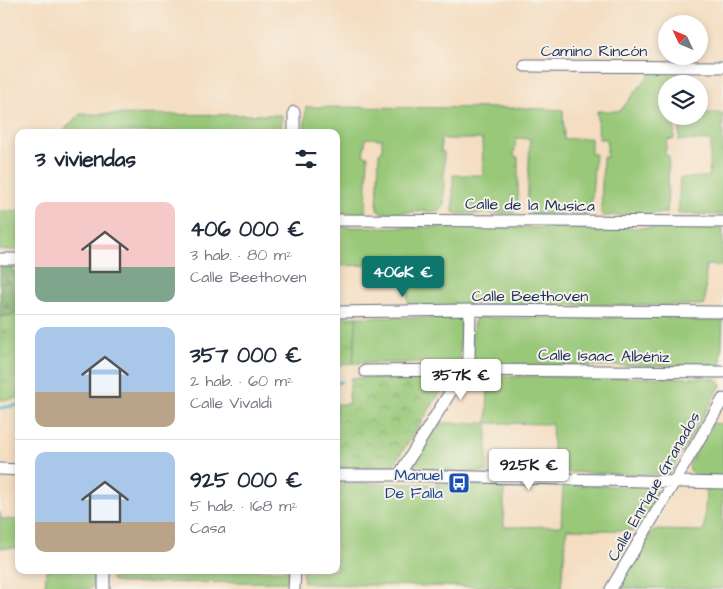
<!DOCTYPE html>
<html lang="es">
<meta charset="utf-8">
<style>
:root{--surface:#fff;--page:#f2f2f3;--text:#1f2937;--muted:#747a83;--line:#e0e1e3;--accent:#0f766e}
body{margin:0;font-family:"Architects Daughter",sans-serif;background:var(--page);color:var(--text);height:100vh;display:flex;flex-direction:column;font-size:19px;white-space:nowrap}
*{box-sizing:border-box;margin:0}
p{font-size:16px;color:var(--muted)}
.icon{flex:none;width:28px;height:28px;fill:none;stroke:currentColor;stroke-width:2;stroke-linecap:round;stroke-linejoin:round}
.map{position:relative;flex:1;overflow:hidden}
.sheet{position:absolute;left:15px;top:129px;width:325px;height:445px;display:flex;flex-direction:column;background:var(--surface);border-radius:10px;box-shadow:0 2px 8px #0003}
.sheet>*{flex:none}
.needle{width:32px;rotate:314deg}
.controls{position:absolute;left:658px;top:15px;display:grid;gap:10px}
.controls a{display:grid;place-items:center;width:50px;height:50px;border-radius:50%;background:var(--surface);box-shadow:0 2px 8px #0003;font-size:25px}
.price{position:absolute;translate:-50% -42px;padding:0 11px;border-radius:5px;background:#fff;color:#222;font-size:16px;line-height:32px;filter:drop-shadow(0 1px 2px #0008)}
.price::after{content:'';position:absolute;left:50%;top:30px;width:15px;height:11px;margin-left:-8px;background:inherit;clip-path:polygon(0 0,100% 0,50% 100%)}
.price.selected{background:var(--accent);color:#fff}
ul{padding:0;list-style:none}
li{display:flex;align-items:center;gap:15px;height:125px;padding:0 20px}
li+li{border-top:1px solid var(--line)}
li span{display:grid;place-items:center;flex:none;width:140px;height:100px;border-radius:10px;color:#555}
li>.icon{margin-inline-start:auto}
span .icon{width:60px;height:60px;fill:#fffc;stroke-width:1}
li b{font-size:21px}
h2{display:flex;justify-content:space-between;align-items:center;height:60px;padding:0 20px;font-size:21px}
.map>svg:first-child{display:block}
.grass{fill:url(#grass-tufts);stroke:#5a7c6b}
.forest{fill:url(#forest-firs);stroke:#4a6e63}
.park{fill:url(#park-crowns);stroke:#5a7c6b}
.garden{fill:#98c878;stroke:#5a7c6b}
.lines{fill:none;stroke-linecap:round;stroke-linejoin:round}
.stream{stroke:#50bacc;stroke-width:3}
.street-casing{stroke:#676c80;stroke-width:13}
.street{stroke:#fff;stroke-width:11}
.labels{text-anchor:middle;stroke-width:4;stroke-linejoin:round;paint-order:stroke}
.street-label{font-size:16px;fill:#1b2f5e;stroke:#f7f3e8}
.transit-label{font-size:16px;fill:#164399;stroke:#f7f3e8;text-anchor:end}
</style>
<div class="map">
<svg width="723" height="589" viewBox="0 0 723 589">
<defs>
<pattern id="grass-tufts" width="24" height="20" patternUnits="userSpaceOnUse" patternTransform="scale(1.25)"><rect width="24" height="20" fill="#98c878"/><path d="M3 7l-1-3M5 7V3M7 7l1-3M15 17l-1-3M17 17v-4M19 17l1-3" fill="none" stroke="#7ba366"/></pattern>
<pattern id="forest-firs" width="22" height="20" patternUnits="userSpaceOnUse" patternTransform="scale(1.25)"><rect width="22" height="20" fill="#7aac68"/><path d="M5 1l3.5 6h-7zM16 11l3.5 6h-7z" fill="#638c59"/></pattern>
<pattern id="park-crowns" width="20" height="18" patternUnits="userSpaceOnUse" patternTransform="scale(1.25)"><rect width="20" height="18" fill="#98c878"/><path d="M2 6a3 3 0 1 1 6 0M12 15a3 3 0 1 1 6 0" fill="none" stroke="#7ba366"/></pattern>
</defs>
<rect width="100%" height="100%" fill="#f7f3e8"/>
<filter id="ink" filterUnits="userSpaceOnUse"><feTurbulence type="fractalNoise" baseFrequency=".02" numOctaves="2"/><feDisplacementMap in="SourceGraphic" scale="10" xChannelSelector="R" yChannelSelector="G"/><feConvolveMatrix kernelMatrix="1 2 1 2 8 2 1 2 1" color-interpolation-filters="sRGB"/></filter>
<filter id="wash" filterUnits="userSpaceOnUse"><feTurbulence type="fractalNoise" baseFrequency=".0096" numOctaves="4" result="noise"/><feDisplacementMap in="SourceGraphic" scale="20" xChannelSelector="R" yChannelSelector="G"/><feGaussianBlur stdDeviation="1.12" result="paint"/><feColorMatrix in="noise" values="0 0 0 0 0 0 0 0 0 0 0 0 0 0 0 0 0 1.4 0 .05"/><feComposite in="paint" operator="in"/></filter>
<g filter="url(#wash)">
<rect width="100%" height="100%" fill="#f4ddc0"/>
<path class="grass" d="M19,314V398L0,400V317Z
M336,317H357L353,363L336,366Z"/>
<path class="forest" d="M0,262L10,264L19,276V314L0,317Z"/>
<path class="park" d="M351,378H448L449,379L392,467L388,469H336V404H348Z"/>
<path class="garden" d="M654,69H683V84H666V116H675L674,139L667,140L665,155L669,156L667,213L603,216L601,213L603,157H607V139H599L597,111H620Z
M306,107L523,108L563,110L564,139L591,138V154H595L591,211L587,214H533L527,210L530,139L516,138L514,156L518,157V208L514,213L458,214L453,212V175H483L482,139H441V152H444V204L439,211L381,213L377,210L379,153L382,151V139L366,138L363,155L368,156L366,208L363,214L336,213V132H304Z
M699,113H723V215L678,214L680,178L709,177L711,141L679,140L681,116H699Z
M80,114L282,115L281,132H62Z
M0,211H19V250H0Z
M336,227L723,228V266L706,265L705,305H408L407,264L336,266Z
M357,317L460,318L461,321L460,361L453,363H353Z
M654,317L723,319L721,366L485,365L478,364C471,355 470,327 476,318Z
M488,376L714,378L719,381L721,385L670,473L665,475L554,472L552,424L487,423V472L419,471L413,466V460L438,423H487Z
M713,423L723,424V477L696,476L690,470L689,465Z
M336,483L504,485V527L561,526L563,485L652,487L657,491L658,498L637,531L567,529L561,588L313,584L304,582L302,570H336Z
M706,489H723V589L622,588L620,585L621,581L653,530L704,531Z
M0,512L1,519L19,520V548H0Z
M46,570H96V584L89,589H45Z
M110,570H289L288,580L285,582L119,583L113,581L110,576Z"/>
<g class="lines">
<path class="stream" d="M336,383L341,382
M0,408L19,405"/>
</g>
</g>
<g filter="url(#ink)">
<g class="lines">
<g class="street-casing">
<path id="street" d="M525,66L723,67
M294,132V112
M336,220L723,222
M0,259H19
M336,312L470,310L723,312
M365,371L464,370L723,372
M0,469L19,470
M336,475H399L723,483
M399,475L464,370L469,358L470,310
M104,589V570
M294,589L295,570
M611,589L723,399"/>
</g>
<use href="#street" class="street"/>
</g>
</g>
<defs>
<g id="bus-square" transform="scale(1.125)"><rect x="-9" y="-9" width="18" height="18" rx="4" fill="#1a4fb4" stroke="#f7f3e8"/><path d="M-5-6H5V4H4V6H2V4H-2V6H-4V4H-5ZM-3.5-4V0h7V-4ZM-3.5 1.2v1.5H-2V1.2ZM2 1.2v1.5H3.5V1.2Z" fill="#fff"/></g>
</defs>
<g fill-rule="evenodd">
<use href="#bus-square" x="459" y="483"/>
</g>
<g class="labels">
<g class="street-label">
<text x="594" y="56">Camino Rincón</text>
<text transform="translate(530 204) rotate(1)" y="6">Calle de la Musica</text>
<text x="530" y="301">Calle Beethoven</text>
<text transform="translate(604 355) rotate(1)" y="6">Calle Isaac Albéniz</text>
<text transform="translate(653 486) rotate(-60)" y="6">Calle Enrique Granados</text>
</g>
<g class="transit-label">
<text x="443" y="480">Manuel<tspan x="443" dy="18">De Falla</tspan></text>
</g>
</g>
</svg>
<div class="controls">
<a><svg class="needle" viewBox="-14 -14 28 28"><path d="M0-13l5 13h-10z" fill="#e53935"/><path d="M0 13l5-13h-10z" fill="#747a83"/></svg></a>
<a><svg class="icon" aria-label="layers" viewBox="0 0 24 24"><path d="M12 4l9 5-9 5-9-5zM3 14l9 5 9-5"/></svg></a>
</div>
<b class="price selected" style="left:403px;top:298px">406K €</b>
<b class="price" style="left:461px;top:401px">357K €</b>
<b class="price" style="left:529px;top:491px">925K €</b>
<section class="sheet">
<h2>3 viviendas<svg class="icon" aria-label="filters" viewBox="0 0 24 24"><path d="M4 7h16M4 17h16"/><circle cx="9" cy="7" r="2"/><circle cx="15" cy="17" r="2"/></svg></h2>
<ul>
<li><span style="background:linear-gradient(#f6c9c9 65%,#7fa58c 0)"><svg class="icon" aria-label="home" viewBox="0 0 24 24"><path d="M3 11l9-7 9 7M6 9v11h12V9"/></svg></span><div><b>406 000 €</b><p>3 hab. · 80 m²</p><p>Calle Beethoven</p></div></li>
<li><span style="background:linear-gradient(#a9c7e8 65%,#b9a48a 0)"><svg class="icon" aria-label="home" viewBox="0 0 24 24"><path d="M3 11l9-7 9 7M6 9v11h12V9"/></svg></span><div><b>357 000 €</b><p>2 hab. · 60 m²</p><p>Calle Vivaldi</p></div></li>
<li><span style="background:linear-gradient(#a9c7e8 70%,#b9a48a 0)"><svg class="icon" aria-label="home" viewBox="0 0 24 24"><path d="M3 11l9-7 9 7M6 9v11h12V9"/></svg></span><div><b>925 000 €</b><p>5 hab. · 168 m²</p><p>Casa</p></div></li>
</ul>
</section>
</div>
